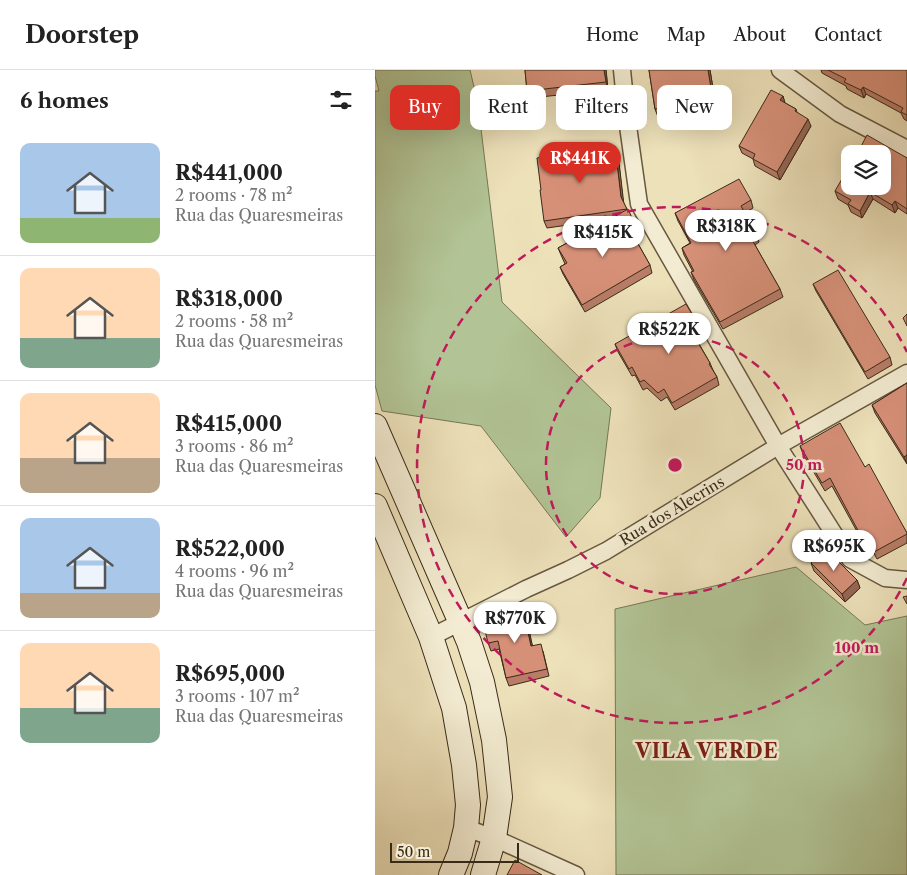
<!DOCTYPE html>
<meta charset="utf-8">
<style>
:root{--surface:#fff;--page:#f6f6f6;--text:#222;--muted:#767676;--line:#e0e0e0;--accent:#d93025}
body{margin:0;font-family:"Libre Caslon Text",serif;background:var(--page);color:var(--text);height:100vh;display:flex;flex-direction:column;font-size:19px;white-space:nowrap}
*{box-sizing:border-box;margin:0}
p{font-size:16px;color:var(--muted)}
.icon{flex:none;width:28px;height:28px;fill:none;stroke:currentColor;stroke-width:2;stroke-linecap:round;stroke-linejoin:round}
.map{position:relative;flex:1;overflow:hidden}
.drawer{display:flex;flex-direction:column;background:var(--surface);width:375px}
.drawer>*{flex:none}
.guide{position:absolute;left:15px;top:15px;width:441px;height:45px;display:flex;gap:10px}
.controls{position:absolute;left:466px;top:75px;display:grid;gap:10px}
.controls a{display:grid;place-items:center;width:50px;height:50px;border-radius:10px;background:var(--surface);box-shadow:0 5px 20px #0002;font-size:25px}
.scale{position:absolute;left:15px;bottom:12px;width:129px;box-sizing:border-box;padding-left:5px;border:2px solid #3a2b18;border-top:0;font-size:14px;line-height:18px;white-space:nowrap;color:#3a2b18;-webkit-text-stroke:4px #f3ecd2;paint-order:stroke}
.price{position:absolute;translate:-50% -42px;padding:0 11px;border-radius:18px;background:#fff;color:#222;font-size:16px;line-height:32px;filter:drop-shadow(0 1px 2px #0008)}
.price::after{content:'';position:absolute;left:50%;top:30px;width:15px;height:11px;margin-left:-8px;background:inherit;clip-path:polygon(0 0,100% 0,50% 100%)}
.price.selected{background:var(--accent);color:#fff}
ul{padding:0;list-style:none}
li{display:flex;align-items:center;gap:15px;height:125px;padding:0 20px}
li+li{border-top:1px solid var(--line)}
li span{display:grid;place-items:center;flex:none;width:140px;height:100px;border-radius:10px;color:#555}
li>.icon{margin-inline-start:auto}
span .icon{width:60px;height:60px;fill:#fffc;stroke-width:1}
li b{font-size:21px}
h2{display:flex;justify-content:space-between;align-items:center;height:60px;padding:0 20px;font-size:21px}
.chip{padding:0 18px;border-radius:10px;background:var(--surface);box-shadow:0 5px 20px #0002;font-size:18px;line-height:45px}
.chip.selected{background:var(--accent);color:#fff}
header{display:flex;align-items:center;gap:30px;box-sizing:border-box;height:70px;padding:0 25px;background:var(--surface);border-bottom:1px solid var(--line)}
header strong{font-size:24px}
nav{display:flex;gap:28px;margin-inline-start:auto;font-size:18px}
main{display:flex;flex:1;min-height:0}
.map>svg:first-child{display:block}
.green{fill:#b2c495;stroke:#767856}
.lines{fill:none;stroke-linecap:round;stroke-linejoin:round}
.street-casing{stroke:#675840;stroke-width:19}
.secondary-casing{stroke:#3a2b18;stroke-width:26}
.street{stroke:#f3ecd2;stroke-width:16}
.secondary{stroke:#f3ecd2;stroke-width:24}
.wall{fill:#b87c67;stroke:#3a2b18}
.shaded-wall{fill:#966554;stroke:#3a2b18}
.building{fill:#d69078;stroke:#3a2b18}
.ring{fill:none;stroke:#c2185b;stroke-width:2.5;stroke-dasharray:9 6}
.labels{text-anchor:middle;stroke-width:5;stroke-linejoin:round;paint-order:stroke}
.street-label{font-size:15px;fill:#3a2b18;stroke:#f3ecd2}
.district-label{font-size:20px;font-weight:bold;letter-spacing:1px;fill:#7a1f14;stroke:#f3ecd2}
.centre{fill:#c2185b;stroke:#f3ecd2;stroke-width:2.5}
.ring-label{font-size:15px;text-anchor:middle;font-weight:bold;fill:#c2185b;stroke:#f3ecd2;stroke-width:5;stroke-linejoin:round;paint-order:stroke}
</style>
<header>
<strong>Doorstep</strong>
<nav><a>Home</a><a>Map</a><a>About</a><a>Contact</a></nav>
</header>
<main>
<section class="drawer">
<h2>6 homes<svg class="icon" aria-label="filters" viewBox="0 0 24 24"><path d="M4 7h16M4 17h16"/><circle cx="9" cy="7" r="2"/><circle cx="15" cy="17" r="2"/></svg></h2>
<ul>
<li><span style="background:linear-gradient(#a9c7e8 75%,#8fb573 0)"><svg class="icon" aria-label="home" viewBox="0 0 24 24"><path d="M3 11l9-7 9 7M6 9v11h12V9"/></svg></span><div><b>R$441,000</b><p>2 rooms · 78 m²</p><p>Rua das Quaresmeiras</p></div></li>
<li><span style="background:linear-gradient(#ffd9b3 70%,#7fa58c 0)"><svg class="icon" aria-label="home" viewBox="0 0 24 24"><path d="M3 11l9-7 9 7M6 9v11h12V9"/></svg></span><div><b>R$318,000</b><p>2 rooms · 58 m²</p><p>Rua das Quaresmeiras</p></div></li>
<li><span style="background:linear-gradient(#ffd9b3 65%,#b9a48a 0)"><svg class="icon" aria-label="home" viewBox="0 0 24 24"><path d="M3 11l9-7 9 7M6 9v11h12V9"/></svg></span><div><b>R$415,000</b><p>3 rooms · 86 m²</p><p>Rua das Quaresmeiras</p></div></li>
<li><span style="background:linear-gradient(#a9c7e8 75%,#b9a48a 0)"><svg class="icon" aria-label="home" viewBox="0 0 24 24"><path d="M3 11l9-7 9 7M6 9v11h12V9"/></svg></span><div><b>R$522,000</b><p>4 rooms · 96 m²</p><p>Rua das Quaresmeiras</p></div></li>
<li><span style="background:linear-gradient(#ffd9b3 65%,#7fa58c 0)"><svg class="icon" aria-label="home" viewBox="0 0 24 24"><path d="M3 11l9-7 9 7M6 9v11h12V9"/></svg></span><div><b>R$695,000</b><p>3 rooms · 107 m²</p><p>Rua das Quaresmeiras</p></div></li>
</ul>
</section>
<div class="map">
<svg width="532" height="805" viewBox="0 0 532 805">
<rect width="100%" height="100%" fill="#ede1ba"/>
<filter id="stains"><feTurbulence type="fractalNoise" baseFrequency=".004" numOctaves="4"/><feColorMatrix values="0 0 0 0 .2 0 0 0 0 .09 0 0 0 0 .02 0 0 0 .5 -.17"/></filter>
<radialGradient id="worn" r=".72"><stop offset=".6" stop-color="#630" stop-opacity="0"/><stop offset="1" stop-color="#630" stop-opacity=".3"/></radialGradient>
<path class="green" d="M0,0H95L103,34L127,232L236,338L225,428L191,467L106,356L7,341L0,315V21H4L0,6Z
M421,497L490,555L532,546V805H241L240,539Z"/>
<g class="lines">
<g class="street-casing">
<path id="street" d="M247,0L252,49L264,134L403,376L475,489L510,508L532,510
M405,0L465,44L532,79
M56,567L151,519L193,500L231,481L403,376L532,303
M91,758L119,768L201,805"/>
</g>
<g class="secondary-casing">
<path id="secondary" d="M0,356L86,553L94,572L107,612L119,670L125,727L119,768L108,805
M0,436L56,567L79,638L89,695L93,735L91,758L85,783L76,805"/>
</g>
<use href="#street" class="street"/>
<use href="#secondary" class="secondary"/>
</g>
<path class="wall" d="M150,0H231L233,20L155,28L152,21Z
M274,0H335L341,37L283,47L280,39Z
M446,0H532V51L529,49L526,43L491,24L489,28L472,19L471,16L447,3Z
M408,26L410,33L421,39L422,42L436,56L405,110L380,96L378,89L367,83L364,76Z
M243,84L248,132L259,152L262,160L257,163L275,195L277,203L210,242L188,204L185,197L190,194L186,185L183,178L235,149L172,158L169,151Z
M532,88V144L523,138L520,143L498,129L487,148L476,142L473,135L463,129L460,121Z
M376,130L378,138L370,143L382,165L384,172L380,175L405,219L408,227L348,259L319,210L316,202H318L309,185L307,178L315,173L303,151L300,143Z
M438,214L515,287L517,295L493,309L441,221Z
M327,261L330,269L323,272L335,293L338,300L342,307L344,315L300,340L292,327L286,331L272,318L268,320L260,305L257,306L243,282L240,274Z
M532,313V394L500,343L497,335Z
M425,376L490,397L532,463V473L502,489L494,474L490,476L457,416L450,421L428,384Z
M436,493L482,510L485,518L470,532L439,501Z
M148,539L151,546L157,575L168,581L174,606L134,616L131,608L124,579L116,581L113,573Z"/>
<path class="shaded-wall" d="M229,0H231L233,20L231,12Z
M333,0H335L341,37L338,30Z
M488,17L491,24L489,28L486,20Z
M408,26L410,34L405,30Z
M433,49L436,56L405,110L402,102Z
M240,76L243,84L249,135L246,127Z
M495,122L498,129L487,148L485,141Z
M520,131L523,138L520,143L517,135Z
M532,385V394L529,387Z
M482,510L485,518L470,532L467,524Z
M148,539L151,546L159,583L156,576Z"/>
<path class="building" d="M150,0H229L231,12L152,21Z
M274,0H333L338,30L280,39Z
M453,0H532V45L526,42L528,38L488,17L486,20L469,12L471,9Z
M396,20L408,26L405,30L421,39L420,41L433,49L402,102L378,89L380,84L364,76Z
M492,65L532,88V139L520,131L517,135L495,122L485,141L473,134L476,130L460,121L475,95V116H508V84H482Z
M240,76L246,127L252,139L169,151L165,120H166L162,88Z
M364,109L376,130L366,136L382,165L376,168L405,219L345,252L316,202L319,201L307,178L316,173L300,143Z
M253,139L259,152L253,156L275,195L207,235L185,197L192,193L183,178Z
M463,200L515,287L490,302L438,214Z
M311,234L327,261L319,266L335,293L334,294L342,307L297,333L289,319L283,323L269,310L265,312L257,297L254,299L240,274Z
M532,244V256L528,248Z
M532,313V385L529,387L497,335Z
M465,353L490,397L494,394L532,463V464L499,482L491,466L487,468L455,408L447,413L425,376Z
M451,479L482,510L467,524L436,493Z
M532,526V534L528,527Z
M148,539L156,576L166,574L172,599L131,608L123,571L113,573L107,548Z
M140,790L167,805H132Z"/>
<g class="ring">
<circle cx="300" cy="395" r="129"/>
<path d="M532 508A258 258 0 1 1 532 282"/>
</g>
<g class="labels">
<g class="street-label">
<text transform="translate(297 441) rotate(-31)" y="5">Rua dos Alecrins</text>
</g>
<g class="district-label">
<text x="332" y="688">VILA VERDE</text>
</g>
</g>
<circle cx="300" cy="395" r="8" class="centre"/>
<g class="ring-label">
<text x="429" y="400">50 m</text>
<text x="482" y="583">100 m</text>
</g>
<rect width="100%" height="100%" filter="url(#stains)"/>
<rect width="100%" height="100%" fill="url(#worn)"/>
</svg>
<div class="controls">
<a><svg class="icon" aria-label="layers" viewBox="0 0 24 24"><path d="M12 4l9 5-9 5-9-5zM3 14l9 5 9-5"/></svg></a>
</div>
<div class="scale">50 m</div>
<b class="price selected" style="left:205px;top:114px">R$441K</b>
<b class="price" style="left:351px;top:182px">R$318K</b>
<b class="price" style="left:228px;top:188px">R$415K</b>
<b class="price" style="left:294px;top:285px">R$522K</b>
<b class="price" style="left:459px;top:502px">R$695K</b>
<b class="price" style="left:140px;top:574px">R$770K</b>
<div class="guide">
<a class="chip selected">Buy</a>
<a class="chip">Rent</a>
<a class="chip">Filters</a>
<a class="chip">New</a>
</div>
</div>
</main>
